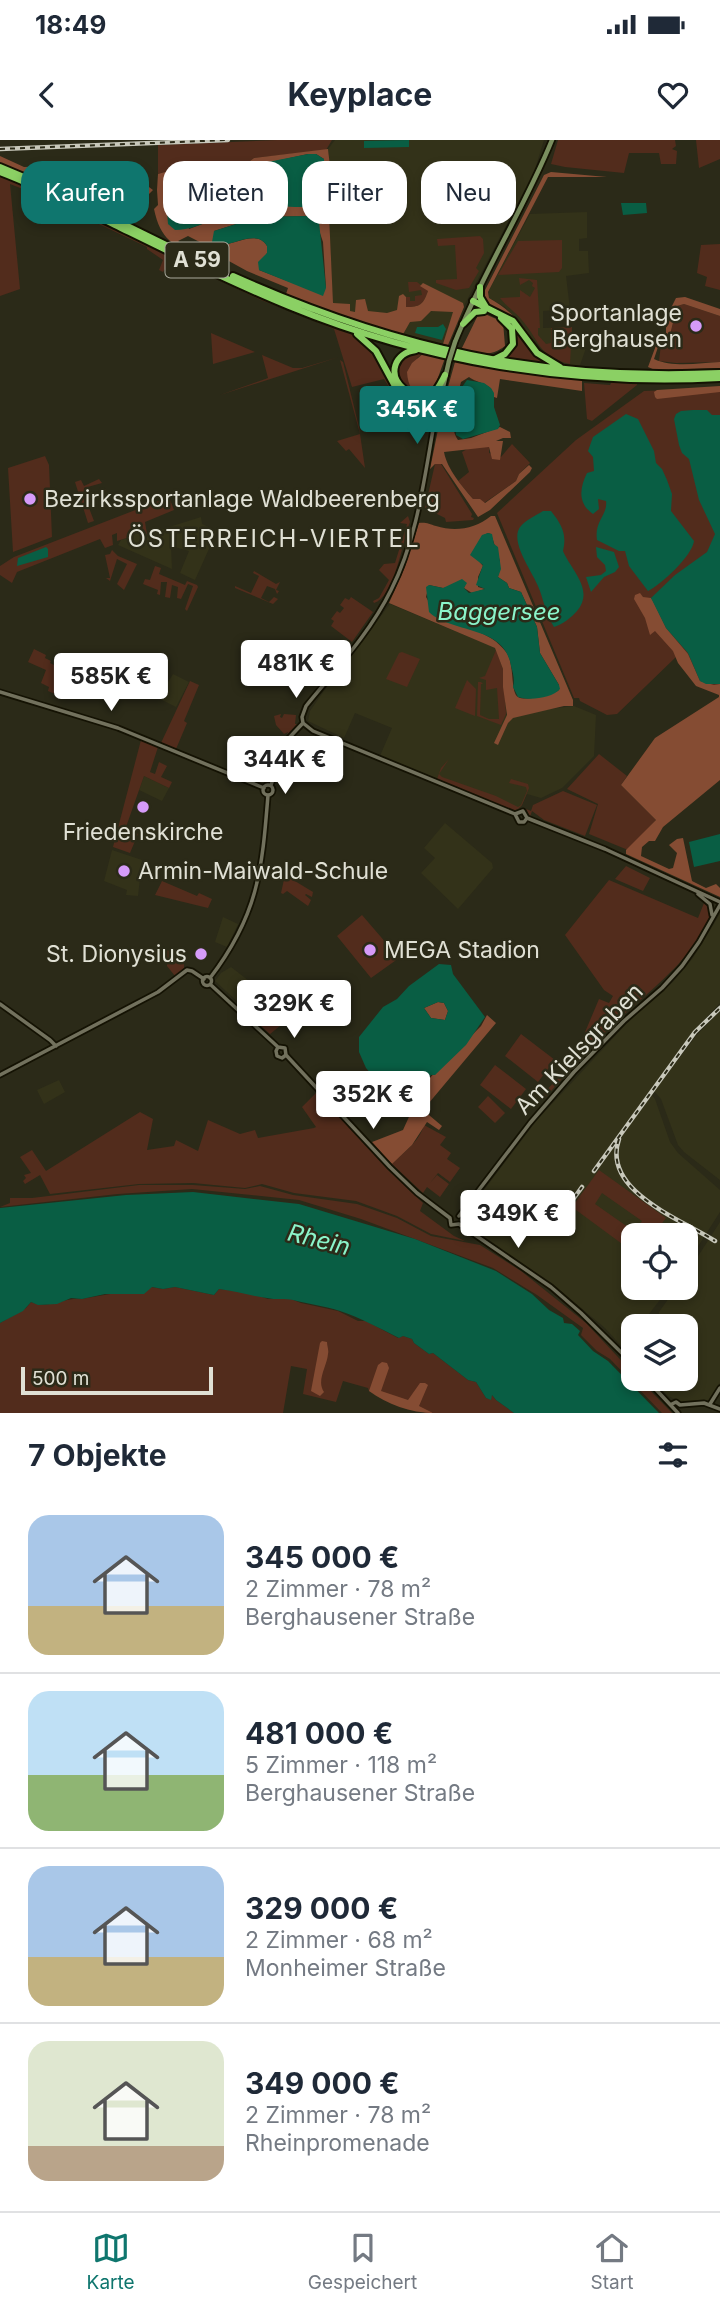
<!DOCTYPE html>
<html lang="de">
<meta charset="utf-8">
<style>
:root{--surface:#fff;--page:#f2f2f3;--text:#1f2937;--muted:#747a83;--line:#e0e1e3;--accent:#0f766e}
body{margin:0;font-family:Inter,sans-serif;background:var(--page);color:var(--text);height:100vh;display:flex;flex-direction:column;font-size:26px;white-space:nowrap}
*{box-sizing:border-box;margin:0}
p{font-size:23px;color:var(--muted)}
.icon{flex:none;width:38px;height:38px;fill:none;stroke:currentColor;stroke-width:2;stroke-linecap:round;stroke-linejoin:round}
.map{position:relative;height:1273px;overflow:hidden}
.details{display:flex;flex-direction:column;background:var(--surface);flex:1}
.details>*{flex:none}
.guide{position:absolute;left:21px;top:21px;width:679px;height:63px;display:flex;gap:14px}
.controls{position:absolute;left:621px;top:1083px;display:grid;gap:14px}
.controls a{display:grid;place-items:center;width:77px;height:77px;border-radius:14px;background:var(--surface);box-shadow:0 4px 10px #0003;font-size:35px}
.scale{position:absolute;left:21px;bottom:18px;width:192px;box-sizing:border-box;padding-left:7px;border:4px solid #e0e0d4;border-top:0;font-size:19px;line-height:24px;white-space:nowrap;color:#e0e0d4;-webkit-text-stroke:5px #2b2a18;paint-order:stroke}
.price{position:absolute;translate:-50% -60px;padding:0 16px;border-radius:7px;background:#fff;color:#222;font-size:23px;line-height:46px;filter:drop-shadow(0 2px 4px #0008)}
.price::after{content:'';position:absolute;left:50%;top:42px;width:21px;height:16px;margin-left:-10px;background:inherit;clip-path:polygon(0 0,100% 0,50% 100%)}
.price.selected{background:var(--accent);color:#fff}
ul{padding:0;list-style:none}
li{display:flex;align-items:center;gap:21px;height:175px;padding:0 28px}
li+li{border-top:2px solid var(--line)}
li span{display:grid;place-items:center;flex:none;width:196px;height:140px;border-radius:21px;color:#555}
li>.icon{margin-inline-start:auto}
span .icon{width:84px;height:84px;fill:#fffc;stroke-width:1}
li b{font-size:30px}
h2{display:flex;justify-content:space-between;align-items:center;height:84px;padding:0 28px;font-size:30px}
.tag{padding:0 24px;border-radius:21px;background:var(--surface);box-shadow:0 4px 10px #0003;font-size:24px;line-height:63px}
.tag.selected{background:var(--accent);color:#fff}
.status{display:flex;justify-content:space-between;align-items:center;height:49px;padding:0 35px;background:var(--surface);direction:ltr}
.status svg{height:19px;fill:currentColor}
header{display:flex;justify-content:space-between;align-items:center;height:91px;padding:0 28px;background:var(--surface);font-size:32px;font-weight:700}
.tabs{display:flex;justify-content:space-around;align-items:center;height:98px;border-top:2px solid var(--line);background:var(--surface);font-size:19px;color:var(--muted)}
.tabs a{display:grid;justify-items:center;gap:4px}
.tabs .selected{color:var(--accent)}
.map>svg:first-child{display:block}
.built{fill:#333219}
.green{fill:#522c1c;fill-rule:evenodd}
.forest{fill:#854c33;fill-rule:evenodd}
.water{fill:#095e44;fill-rule:evenodd}
.lines{fill:none;stroke-linecap:round;stroke-linejoin:round}
.tertiary-casing{stroke:#141203;stroke-width:7}
.secondary-casing{stroke:#141203;stroke-width:8}
.motorway-casing{stroke:#141203;stroke-width:10}
.tertiary{stroke:#72715d;stroke-width:3.5}
.secondary{stroke:#7a8e5f;stroke-width:4.5}
.motorway{stroke:#8bd064;stroke-width:6}
.rail-casing{stroke:#c8c8bb;stroke-width:4.5}
.rail{stroke:#2b2a18;stroke-width:2;stroke-dasharray:5;stroke-linecap:butt}
.secondary-bridge-casing{stroke:#141203;stroke-width:8;stroke-linecap:butt}
.secondary-bridge{stroke:#7a8e5f;stroke-width:4.5}
.poi-dot{fill:#d69bf9;stroke:#2b2a18;stroke-width:2.5}
.labels{text-anchor:middle;stroke-width:5;stroke-linejoin:round;paint-order:stroke}
.shield{fill:#2b2a18;stroke:#aaa99c;stroke-width:2}
.shield-label{font-size:21px;font-weight:bold;fill:#e0e0d4}
.poi-label{font-size:23px;fill:#e0e0d4;stroke:#2b2a18;text-anchor:start}
.street-label{font-size:23px;fill:#e0e0d4;stroke:#2b2a18}
.neighbourhood-label{font-size:24px;letter-spacing:2px;fill:#e0e0d4;stroke:#2b2a18}
.water-label{font-size:24px;font-style:italic;fill:#8bf4ca;stroke:#2b2a18}
</style>
<div class="status"><b>18:49</b><svg viewBox="0 0 49 12"><path d="M0 12V9h3v3zM5 12V6h3v6zM10 12V3h3v9zM15 12V0h3v12zM26 1h20v11H26zM47 4h2v5h-2z"/></svg></div>
<header><svg class="icon" aria-label="back" viewBox="0 0 24 24"><path d="M15 5l-7 7 7 7"/></svg>Keyplace<svg class="icon" aria-label="heart" viewBox="0 0 24 24"><path d="M12 20l-8-8c-3-5 5-10 8-4 3-6 11-1 8 4z"/></svg></header>
<div class="map">
<svg width="720" height="1273" viewBox="0 0 720 1273">
<rect width="100%" height="100%" fill="#2b2a18"/>
<path class="built" d="M335,0H544L534,32L457,179L446,207L402,196L333,174L329,73L332,66L331,34L328,9Z
M587,72V98L579,99V111H588L589,133L566,136L570,169L543,171V188L572,187V208H586L579,228L556,221L544,212L505,167L489,158L488,152L530,74Z
M201,377L202,384L217,391L195,440L180,433L189,411L171,406L172,429L118,405L121,400L133,396L132,393L134,390L147,394Z
M390,464L496,508L503,529L506,574L509,578L541,570L574,566L596,575L594,616L562,648L541,658L527,654L521,667L514,669L380,616L392,588L355,573L344,598L308,581L310,571L324,551Z
M173,534L189,542L176,567L158,558Z
M144,636L169,648L162,661L139,650Z
M445,683L492,723L493,728L458,769L421,733L435,718L424,708Z
M112,710L142,720L138,756L126,755L127,750L104,741Z
M720,774V863L700,884L652,948L650,953L655,959L670,1002L678,1013L720,1050V1072L686,1125V1096H634V1148H669L646,1178L648,1185L659,1179V1172L676,1148H686V1135L720,1082V1243L709,1260L682,1262L668,1256L653,1239H686V1186H634L633,1219L605,1188L556,1147L463,1082L466,1074L537,980L630,880L673,842L693,818Z
M223,777L238,784L227,807L215,802Z
M231,827L258,848L239,863L215,841L221,833Z
M720,871V1040L684,1012L678,1005L661,959L654,951L696,896Z
M59,940L65,952L44,964L37,950Z"/>
<path class="green" d="M277,0H332L326,10L254,18L238,30L193,42V29H175L158,34V5Z
M558,0H675L676,6L672,9L677,11L676,24H661L659,13H629L624,33L565,27L551,24Z
M696,0H720V19L699,28Z
M0,35L53,57L152,107L265,159L356,196L369,206L382,225L393,249L426,270L429,282L419,268L393,253L384,239L352,247L334,189L261,160L172,118L163,132L159,130L163,120L147,109V107L38,55L10,44L20,149L0,156Z
M480,96L483,99L484,113L476,128L479,131L469,148L456,150L436,143V140L457,139L455,105L438,106L437,99Z
M562,100V128L559,132L498,135L518,101Z
M720,104V150L705,146L707,137L697,133L701,105Z
M519,138L537,140L540,188H538V195L546,204L551,203V188L572,187L570,224C537,216 540,200 521,179C514,171 506,166 500,158L520,157V150L530,157L535,148L532,146L533,143L529,140L520,145Z
M408,142H417L428,151C423,165 420,167 406,167V157H410V161H415V156L422,155L421,150L409,152Z
M684,164L720,176V222L676,223L659,221L662,196L670,195L677,166Z
M478,166L516,185L538,215L559,227L499,219C506,215 512,212 514,203C520,179 492,175 478,166Z
M211,193L255,212L213,224Z
M412,212L424,213L417,218L415,253L399,243C395,222 395,224 412,212Z
M262,215L293,228H302L339,217L220,255L268,238Z
M340,220L343,222L359,287L365,328L349,309L346,311L337,301L360,294Z
M612,241L637,242V245L592,281L587,279L584,243L610,245Z
M720,248V552L700,546L676,517L617,574L607,575L580,561L579,558H574L497,373L576,300L644,251Z
M512,304L530,323L519,334L516,341L484,363L473,359L458,341L469,332L462,312L471,307H489V313L501,317Z
M45,316L49,325L52,397L13,412L8,328Z
M435,324H441L472,374L471,377L474,378L473,380L446,382L445,378L425,368Z
M99,339L102,343L84,348L87,357L106,349L105,352L108,351L86,360L94,381L88,383L75,342L81,340L84,346Z
M169,357L174,370L145,382L147,394L135,390L132,393L133,396L117,401V393L112,395L113,405L105,408L100,399L17,432L12,443L0,435V426L14,417Z
M408,376L410,382C403,400 394,458 374,463L373,461L379,458L389,440L379,430L384,424L395,423L407,384L400,383Z
M112,410L118,416L137,424L124,450L117,444L127,424L117,419L110,441L106,438H110L105,415L110,414Z
M155,426L161,428L159,434L185,445L187,441L197,445L198,447L187,471L185,469L193,446L188,444L181,459L177,458L178,447L172,445L170,458L165,457L167,442H161L160,455L157,454L158,450L143,444L145,439L150,440Z
M254,431L276,444L280,442L276,450L279,451L277,454L275,449L267,446L261,458L269,462L274,457L278,459L273,464L235,448V446L251,453L259,436L253,433Z
M351,457L373,472L352,502L331,486L334,481L331,479L337,471L340,473L344,468L340,465L345,458L349,460Z
M34,509L46,515L45,518L51,521L50,523L64,530L55,554L48,551L49,547L41,543L46,530L28,522Z
M496,510L503,529L506,574L501,585L477,576L478,542H481L483,544H481L480,575L489,579H499L497,548L486,550V540L479,538L485,536Z
M402,512L420,519L407,547L386,539L399,513Z
M467,540L476,549L475,576L455,568Z
M190,541L199,545L184,581L187,583L176,609L161,603Z
M281,574L280,577L282,578L284,574L296,575L295,584H297L287,595L288,592L284,594L276,585L274,576Z
M141,600L158,607L150,632L155,634L159,622L167,626L161,637L172,642L169,648L144,636L126,687L138,694L130,713L113,707Z
M599,614L627,636L621,645L656,680L628,710L589,694L598,664L567,649Z
M449,619L439,634L442,637L496,656L518,667L521,665L527,651L526,647L509,643L511,639L528,644L529,648L522,665L518,669L522,668L512,671L437,639L441,628Z
M563,651L597,665L585,696L544,680L532,671L530,677L526,669L531,671L533,665Z
M626,726L650,738L643,751L615,739Z
M285,735L313,752L312,757L306,754L305,755L311,760L308,766L287,751L283,754L281,753Z
M609,740L698,778L704,763L710,769C711,804 643,857 619,879C593,903 569,931 545,958L542,955L572,923L599,859L609,863L613,856L604,850L565,795Z
M162,741L197,756L199,753L212,759L208,768L155,755Z
M362,775L399,818L371,838L337,796Z
M160,809L181,813L184,809V828L175,836L167,826V820L153,822L151,818L155,819Z
M262,853L291,877L270,894L243,870Z
M521,894L555,920L538,942L505,916Z
M495,925L526,949L511,969L480,945Z
M317,952L389,1031L423,1063L420,1071L454,1096L465,1101L431,1094L397,1076L356,1061L294,1053L262,1044L245,1048L193,1043L139,1044L50,1054L40,1035L25,1044L23,1041L26,1038L24,1035L31,1033L20,1017L32,1010L46,1031L140,972L153,979L147,1010L174,1006L176,1000L198,1011L208,980L240,994L255,990L258,998L314,988L316,987L302,967Z
M488,956L505,973L495,983L478,967Z
M424,985L446,997L440,1005L451,1013L447,1019L460,1028L450,1042L438,1033L430,1043L437,1035L449,1044L440,1057L427,1047L423,1053L392,1024C403,1013 420,1001 424,985Z
M599,1030L666,1078L653,1095L634,1096L633,1112L572,1067ZM602,1053L642,1081L635,1092L595,1064Z
M139,1045H193L245,1049L260,1046L293,1055L357,1064L397,1078L431,1096L480,1105L521,1131L586,1183L633,1233L634,1239H639L672,1273H662L610,1219L597,1211L581,1195L583,1188L537,1155L493,1128L361,1079L299,1060L192,1049L118,1054L0,1067L10,1063V1058H32Z
M151,1147L163,1149L175,1147L214,1155L219,1149L247,1152L268,1159H291L301,1163L338,1171L358,1181H366L398,1198L403,1196L412,1199L414,1203L429,1214L433,1213L468,1240L476,1242L486,1258L491,1259V1254L496,1260L514,1273H426L369,1251L368,1248L343,1241L336,1262L303,1254L307,1229L291,1226L283,1273H0V1183L26,1168L31,1162C50,1170 64,1157 81,1159Z"/>
<path class="forest" d="M328,9C330,29 336,55 329,74L333,163L350,164V171L355,172L356,160L365,159L368,171L387,173L397,170L399,156L403,154L406,157V167C420,167 423,165 428,151L420,146L423,143L463,163L464,167L448,205L443,204L453,172L431,171L421,181L410,182L402,196L333,174L286,154L288,148L247,131L227,120L221,113L188,96L178,101L204,116L205,119C176,106 161,103 154,69L158,65L157,50L158,34L175,29H193L194,41L238,30L254,18ZM308,14H316L324,19L325,61L309,66L253,65L189,89L174,38L187,39L188,49L246,35L253,26ZM309,76L315,78L323,102L326,148L290,142L259,130L267,113V106C257,88 233,107 215,105L214,91L258,77Z
M0,16L24,27L102,24L138,39L153,50L148,55L127,40L93,30L69,46L49,43L0,24Z
M551,32L607,37H548L488,152L489,158C509,169 521,182 534,201L528,199L522,189L484,163L483,154L544,35Z
M685,157L720,169V176L684,164L677,166L670,195L666,196V178L676,158Z
M485,174L503,182L505,206C491,217 478,214 461,210L478,175Z
M658,200L660,201L654,219C673,228 700,223 720,222V228L655,230L648,227Z
M424,213L445,218L435,246L425,255C412,253 408,246 407,232L412,223Z
M455,222L582,240V251L500,239L497,258L494,257C492,242 478,244 469,237L461,242C457,258 447,285 458,300L471,298L500,287L510,292L511,298H503L496,301H503L500,320L492,319L489,307L444,312C447,329 462,346 473,359H480L485,363L516,341L519,334L529,325L532,328L530,332L490,370L478,377L442,324H435L430,329L443,265Z
M720,246V252L657,259L655,257L654,252L657,250Z
M491,376H495L573,560V566H564L513,578L508,583L498,605L494,603L507,575L503,547V529L495,508L389,463L405,427L419,383C426,382 429,384 436,386C455,392 475,389 491,376ZM488,393L491,394L500,421L498,437L507,443L509,448L521,452L537,487L540,513L559,545V550C555,554 525,562 518,557C510,552 515,523 506,512C491,491 462,487 439,479L426,457L429,445L443,448L465,445L464,448L472,453L485,449L478,447V437L483,426L477,419L484,395Z
M640,453L643,457L651,458L653,461L666,488L688,514L700,541L714,545L720,544V640L663,687L655,701H649L642,707L641,716L669,729L673,728L677,713L669,705L677,699L683,698L692,741L706,748L716,744L720,748V757L626,714V710L656,680L621,645L655,598L719,557V555L696,546L678,523L673,511L655,491L650,495L645,478L634,459L635,455Z
M438,862L444,863L448,871L445,880L431,878L424,868Z
M487,875L496,883L423,970L442,986L439,990L427,982L412,1005L392,1024L372,1002L403,990L413,968V955L481,886Z
M322,1201L327,1202C327,1206 329,1210 328,1214C327,1226 316,1241 324,1252L320,1256L311,1251L320,1203Z
M382,1222L387,1223L389,1228L381,1251L408,1260L420,1243H425L428,1245L419,1266L433,1273C411,1273 387,1264 369,1251L378,1225Z"/>
<path class="water" d="M409,0V7L364,8V1Z
M308,14H316L324,19L325,61C310,73 274,63 254,65C227,68 203,90 175,90L168,84L165,45L169,39H187L188,49L246,35L253,26L263,23Z
M621,63H646L647,73L623,75Z
M309,76L315,78L319,82L326,148L323,156L259,130L258,122L267,113V106C257,89 234,105 217,106L212,102L214,91L258,77Z
M443,184L446,189L442,200L415,193L417,187H438Z
M467,240L484,243L491,248L494,253V267L500,285L498,289L463,299L456,295C455,278 462,263 462,247Z
M693,270H707L712,275H720V544H706L700,541L688,513L666,488L651,458L675,435L707,412L715,394L699,360L689,319L682,313L679,305L674,279L676,274L681,271Z
M626,274L638,279L654,311L656,323L662,329L667,340L672,354L671,371L694,401C692,416 662,444 648,451L629,426L625,411H619L597,400C594,381 608,375 606,361L598,359L599,369L593,374C577,363 580,347 587,333L594,331L593,317L588,311L593,297Z
M543,371H551C562,385 567,394 563,411C571,430 595,450 577,471C571,478 563,484 554,487C547,476 544,463 540,451C535,435 513,408 518,391C521,382 535,376 543,371Z
M488,393L492,394L494,404L498,407L501,429L498,437L507,443L509,448L521,452L537,487L540,513L559,545L560,549C552,558 530,561 518,557L513,547C515,540 513,533 511,526C505,485 452,494 429,472L426,447L429,445L443,448L462,439L467,443L464,448L469,453L485,449L476,445L483,425L470,415L482,395Z
M46,407L48,409V417L17,426L18,418Z
M596,407L614,412L619,427L615,432L604,437L591,452L586,437L601,435L606,431L605,425L597,417Z
M720,694V721L694,727L689,702Z
M439,824L451,825L453,834L485,877L466,905L435,935H431C420,950 413,959 393,959L366,928L359,912V897L383,867L397,859L409,846ZM438,862L444,863L448,871L445,880L431,878L424,868Z
M193,1052L299,1064L415,1099L496,1131L532,1154L549,1170L563,1178L564,1183L572,1184L580,1191L578,1195L593,1211L608,1221L659,1273H514L496,1260L492,1255L491,1260L486,1258L476,1242L468,1240L433,1213L429,1214L414,1203L412,1199L403,1196L399,1198C379,1188 361,1178 340,1171C325,1166 309,1164 293,1160C286,1158 275,1160 267,1158C251,1156 236,1151 219,1149L214,1155L175,1147L163,1149L152,1147L144,1154H105L82,1159L71,1158L57,1164L38,1165L31,1162L23,1171L0,1183V1068L126,1055Z"/>
<g class="lines">
<g class="tertiary-casing">
<path id="tertiary" d="M0,552L118,588L264,648
M303,583L302,577L306,566C336,529 370,493 391,450C417,399 424,340 434,284
M303,583L313,591L515,674
M263 650a5 5 0 1 1 10 0a5 5 0 1 1-10 0Z
M271,645L288,599L303,583
M515,674L523,671L527,678
M515,674L519,682H524L527,678
M527,678L605,709L720,762
M698,754L710,764L712,775
M202.5 841a4.5 4.5 0 1 1 9 0a4.5 4.5 0 1 1-9 0Z
M210,838C258,775 262,731 268,655
M211,845L278,907L285,908L286,915L390,1027L417,1053L450,1078L451,1085L459,1084
M0,864L50,900L56,906
M278,907L276,911L277,916L282,918L286,915
M0,935L158,852L187,830L192,831L204,839
M459,1076L530,983L574,932L624,881L662,848L682,826L699,802L720,765
M459,1084L551,1147L581,1173L634,1225
M646,1239L678,1273
M672,1264L676,1262L680,1265L704,1263L720,1269
M710,1264L720,1248"/>
</g>
<g class="secondary-casing">
<path id="secondary" d="M455,202C483,132 524,69 552,0
M435,282L449,221"/>
</g>
<g class="motorway-casing">
<path id="motorway" d="M0,27L50,48L172,108
M0,32C40,47 77,67 115,85C172,113 230,142 289,166C425,222 573,246 720,238
M233,136C396,209 541,241 720,233
M480,147V157L486,167
M473,161L513,181L537,213L560,227
M463,184L475,172L484,171
M357,194L376,211L396,248L428,269L434,283
M495,219L505,214L513,204L512,189L501,178
M404,249C387,235 394,213 416,210
M414,254C432,263 437,250 445,235
M423,263L438,264"/>
</g>
<use href="#tertiary" class="tertiary"/>
<use href="#secondary" class="secondary"/>
<use href="#motorway" class="motorway"/>
<g class="rail-casing">
<path id="rail" d="M0,9L228,0
M619,999C601,1051 681,1079 715,1101
M594,1031L695,892L720,868
M574,1058L582,1047"/>
</g>
<use href="#rail" class="rail"/>
<g class="secondary-bridge-casing">
<path id="secondary-bridge" d="M449,221L455,202"/>
</g>
<use href="#secondary-bridge" class="secondary-bridge"/>
</g>
<g class="poi-dot">
<circle cx="696" cy="186" r="7"/>
<circle cx="30" cy="359" r="7"/>
<circle cx="143" cy="667" r="7"/>
<circle cx="124" cy="731" r="7"/>
<circle cx="370" cy="810" r="7"/>
<circle cx="201" cy="814" r="7"/>
</g>
<g class="labels">
<rect class="shield" x="165.5" y="102.5" width="63" height="35" rx="5"/>
<g class="shield-label">
<text x="197" y="127">A 59</text>
</g>
<g class="poi-label">
<text x="682" y="181" text-anchor="end">Sportanlage<tspan x="682" dy="26">Berghausen</tspan></text>
<text x="44" y="367">Bezirkssportanlage Waldbeerenberg</text>
<text x="143" y="700" text-anchor="middle">Friedenskirche</text>
<text x="138" y="739">Armin-Maiwald-Schule</text>
<text x="384" y="818">MEGA Stadion</text>
<text x="187" y="822" text-anchor="end">St. Dionysius</text>
</g>
<g class="street-label">
<text transform="translate(579 909) rotate(-46)" y="8">Am Kielsgraben</text>
</g>
<g class="neighbourhood-label">
<text x="274" y="407">ÖSTERREICH-VIERTEL</text>
</g>
<g class="water-label">
<text x="499" y="480">Baggersee</text>
<text transform="translate(319 1100) rotate(14)" y="8">Rhein</text>
</g>
</g>
</svg>
<div class="controls">
<a><svg class="icon" aria-label="locate" viewBox="0 0 24 24"><circle cx="12" cy="12" r="6"/><path d="M12 2v4M12 18v4M2 12h4M18 12h4"/></svg></a>
<a><svg class="icon" aria-label="layers" viewBox="0 0 24 24"><path d="M12 4l9 5-9 5-9-5zM3 14l9 5 9-5"/></svg></a>
</div>
<div class="scale">500 m</div>
<b class="price selected" style="left:417px;top:306px">345K €</b>
<b class="price" style="left:296px;top:560px">481K €</b>
<b class="price" style="left:111px;top:573px">585K €</b>
<b class="price" style="left:285px;top:656px">344K €</b>
<b class="price" style="left:294px;top:900px">329K €</b>
<b class="price" style="left:373px;top:991px">352K €</b>
<b class="price" style="left:518px;top:1110px">349K €</b>
<div class="guide">
<a class="tag selected">Kaufen</a>
<a class="tag">Mieten</a>
<a class="tag">Filter</a>
<a class="tag">Neu</a>
</div>
</div>
<section class="details">
<h2>7 Objekte<svg class="icon" aria-label="filters" viewBox="0 0 24 24"><path d="M4 7h16M4 17h16"/><circle cx="9" cy="7" r="2"/><circle cx="15" cy="17" r="2"/></svg></h2>
<ul>
<li><span style="background:linear-gradient(#a9c7e8 65%,#c2b280 0)"><svg class="icon" aria-label="home" viewBox="0 0 24 24"><path d="M3 11l9-7 9 7M6 9v11h12V9"/></svg></span><div><b>345 000 €</b><p>2 Zimmer · 78 m²</p><p>Berghausener Straße</p></div></li>
<li><span style="background:linear-gradient(#bfe0f5 60%,#8fb573 0)"><svg class="icon" aria-label="home" viewBox="0 0 24 24"><path d="M3 11l9-7 9 7M6 9v11h12V9"/></svg></span><div><b>481 000 €</b><p>5 Zimmer · 118 m²</p><p>Berghausener Straße</p></div></li>
<li><span style="background:linear-gradient(#a9c7e8 65%,#c2b280 0)"><svg class="icon" aria-label="home" viewBox="0 0 24 24"><path d="M3 11l9-7 9 7M6 9v11h12V9"/></svg></span><div><b>329 000 €</b><p>2 Zimmer · 68 m²</p><p>Monheimer Straße</p></div></li>
<li><span style="background:linear-gradient(#dfe7d0 75%,#b9a48a 0)"><svg class="icon" aria-label="home" viewBox="0 0 24 24"><path d="M3 11l9-7 9 7M6 9v11h12V9"/></svg></span><div><b>349 000 €</b><p>2 Zimmer · 78 m²</p><p>Rheinpromenade</p></div></li>
</ul>
</section>
<nav class="tabs">
<a class="selected"><svg class="icon" aria-label="map" viewBox="0 0 24 24"><path d="M3 6l6-2 6 2 6-2v14l-6 2-6-2-6 2zM9 4v14M15 6v14"/></svg>Karte</a>
<a><svg class="icon" aria-label="saved" viewBox="0 0 24 24"><path d="M7 4h10v16l-5-4-5 4z"/></svg>Gespeichert</a>
<a><svg class="icon" aria-label="home" viewBox="0 0 24 24"><path d="M3 11l9-7 9 7M6 9v11h12V9"/></svg>Start</a>
</nav>
